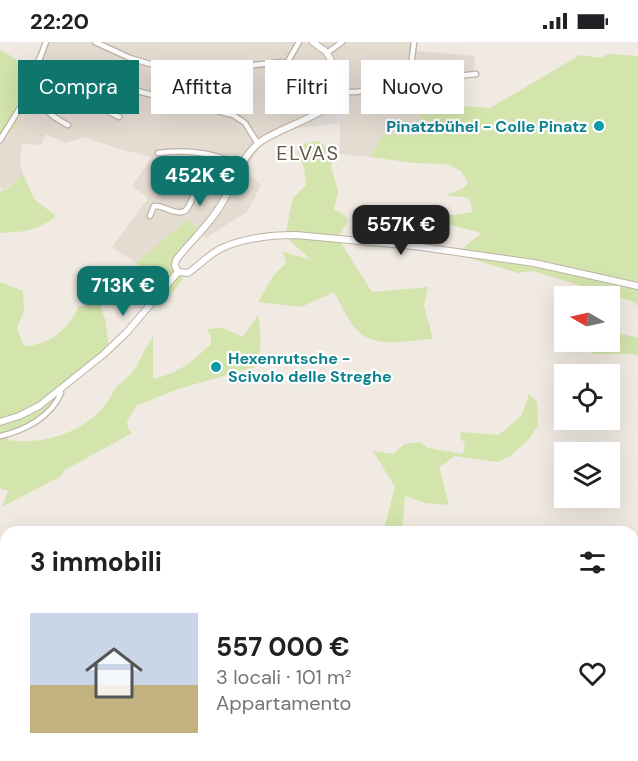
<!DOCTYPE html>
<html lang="it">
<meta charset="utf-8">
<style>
:root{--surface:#fff;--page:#f6f6f6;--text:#202124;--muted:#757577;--line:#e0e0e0;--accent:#0f766e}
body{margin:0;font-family:"DM Sans",sans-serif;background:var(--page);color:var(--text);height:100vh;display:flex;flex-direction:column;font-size:22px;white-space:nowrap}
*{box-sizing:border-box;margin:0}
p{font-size:20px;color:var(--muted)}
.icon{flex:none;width:33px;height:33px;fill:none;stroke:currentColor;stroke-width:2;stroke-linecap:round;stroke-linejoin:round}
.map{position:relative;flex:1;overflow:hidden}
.details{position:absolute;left:0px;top:484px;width:639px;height:236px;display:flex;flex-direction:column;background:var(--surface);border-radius:18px 18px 0 0;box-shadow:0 6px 24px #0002}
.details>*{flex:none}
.hud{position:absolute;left:18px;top:18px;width:603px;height:54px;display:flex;gap:12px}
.needle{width:39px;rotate:279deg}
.buttons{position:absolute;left:554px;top:244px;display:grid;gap:12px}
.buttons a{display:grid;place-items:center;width:66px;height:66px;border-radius:0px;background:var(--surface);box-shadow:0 6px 24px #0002;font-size:30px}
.price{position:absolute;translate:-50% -51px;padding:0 14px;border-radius:12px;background:var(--accent);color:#fff;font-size:20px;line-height:39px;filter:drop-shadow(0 2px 3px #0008)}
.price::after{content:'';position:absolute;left:50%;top:36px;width:18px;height:14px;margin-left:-9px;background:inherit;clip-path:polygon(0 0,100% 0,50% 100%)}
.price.selected{background:#222;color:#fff}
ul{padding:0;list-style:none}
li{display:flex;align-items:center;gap:18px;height:150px;padding:0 30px}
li+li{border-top:2px solid var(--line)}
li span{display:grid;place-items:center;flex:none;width:168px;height:120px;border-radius:0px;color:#555}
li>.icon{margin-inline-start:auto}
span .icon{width:72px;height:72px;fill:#fffc;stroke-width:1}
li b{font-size:26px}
h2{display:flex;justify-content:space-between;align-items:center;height:72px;padding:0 30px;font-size:26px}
.chip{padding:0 21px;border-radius:0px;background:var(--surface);box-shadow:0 6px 24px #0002;font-size:21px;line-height:54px}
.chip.selected{background:var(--accent);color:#fff}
.status{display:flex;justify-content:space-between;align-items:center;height:42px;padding:0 30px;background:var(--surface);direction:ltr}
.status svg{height:16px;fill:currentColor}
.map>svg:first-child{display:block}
.residential{fill:#e4dbd1}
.green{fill:#d3e4ac}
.parking{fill:#e1dedb}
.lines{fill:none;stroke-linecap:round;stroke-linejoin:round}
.stream{stroke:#9fd8ec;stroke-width:1.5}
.minor-casing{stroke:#beb3a8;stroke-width:7}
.tertiary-casing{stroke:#beb3a8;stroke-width:8}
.minor{stroke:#fff;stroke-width:4.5}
.tertiary{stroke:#fff;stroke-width:6}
.culture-dot{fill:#0f9aa8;stroke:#fff;stroke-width:2}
.labels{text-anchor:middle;stroke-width:4.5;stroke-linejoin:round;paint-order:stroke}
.culture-label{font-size:16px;font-weight:bold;fill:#0d838f;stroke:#fff;text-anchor:end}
.quarter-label{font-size:20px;letter-spacing:1.5px;fill:#64564b;stroke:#fff}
</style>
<div class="status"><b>22:20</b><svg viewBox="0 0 49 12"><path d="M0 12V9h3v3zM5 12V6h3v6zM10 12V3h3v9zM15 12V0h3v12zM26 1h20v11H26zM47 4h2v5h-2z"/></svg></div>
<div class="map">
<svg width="638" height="719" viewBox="0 0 638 719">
<rect width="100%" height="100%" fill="#f0eae2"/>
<path class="residential" d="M43,0H417V9L475,14L474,34L423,40L420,61L419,93H383L370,115L340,112V81L296,86L262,101L245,128L261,143L248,169L206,196L187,179L136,221L112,205L148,156L132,144L152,115L119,107L85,95L65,101L46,92L41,103L22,102L20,120L23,132L3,149L0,144V101L16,84Z
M638,492V594L633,596V500Z
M638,622V719H619L601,714H633V626Z
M389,714H445L444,719H387Z"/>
<path class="green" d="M0,7L23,22L36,21L16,84L0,101Z
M608,12L638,14V264L631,259L533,229L518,231L472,217L463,206L482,191L427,177L428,172L454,173L473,170L469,156L446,153L462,147L468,141L461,129L447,122L414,121L370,115L383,93H419L420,61L490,66L580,13L601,16Z
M318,99L335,111L331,123L338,150L334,167L347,175L348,179L339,193L341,201L372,250L428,245L424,264L433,297C409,298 374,308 356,287C347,277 341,262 334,250L301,265L258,260L273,234L286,221L283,210L311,218L285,194L293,156L306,143L304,126L297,109L304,102Z
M23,132L34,157L56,174C37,189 23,190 0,191V149H4Z
M187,178L201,191L178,220L183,236L170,255L154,235L136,221Z
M0,240L23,249L24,269L17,286L24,304C49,303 69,288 78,265L100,261L106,281L109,311L65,347L52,368L29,387L7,394L8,398C39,403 76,393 99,370C106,364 110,355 115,347C122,339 133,332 137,323C142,313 147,304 153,294V337C180,331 191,320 211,302V295L207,287L223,286L243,295L258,273C261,292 263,307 255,325L178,347L136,364L127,380L128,386L132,391L65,428L61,434L2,465L8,449L0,446Z
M609,289L638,296V314L633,312H592L595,300H609Z
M529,352L537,360L538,384L528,398L510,414L497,420L455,414L439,425L449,463L426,461L405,454L402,490H383L395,445L373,409L393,412L405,402L420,400L428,406L463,412L465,401L460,396L461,390L499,393L522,373Z
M465,714H601L619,719H465Z"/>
<path class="parking" d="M341,67L344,78L315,84L313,75L333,71V69Z"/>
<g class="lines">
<path class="stream" d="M383,714L384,719"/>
<g class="minor-casing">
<path id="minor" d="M95,0L130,16L150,22L178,24H246L282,20L318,32L334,30
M327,11L342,0
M39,17L46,28L48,38L73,39L76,24
M287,21L299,0
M410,34L414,0
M48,38C42,66 43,70 68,83
M73,49V39
M339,50H356L371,47L410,34L423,38L476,32
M119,75L94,62L93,56L100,36L105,35L137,49L233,73L245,81L258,102
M0,98L23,61L46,0
M158,111C187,107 214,110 241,124
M150,174L154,164C164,163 172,172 182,170C189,169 192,156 195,150C201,136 210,127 223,117
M0,394C24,389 51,375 61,351L60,348
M635,556H638
M633,595L638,592
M633,657H638
M634,696L638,699"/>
</g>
<g class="tertiary-casing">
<path id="tertiary" d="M178,230L188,231C200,223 209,212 222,206C244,196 273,193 296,193L414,204L534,221L638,244
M178,230L175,224L176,218C189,201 205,187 217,169C233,147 238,117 260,100C277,87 331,71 338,55C341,47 332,18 327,11C324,7 317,4 313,0
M0,380L19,374L39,364L104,312L127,290L178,230"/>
</g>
<use href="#minor" class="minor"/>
<use href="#tertiary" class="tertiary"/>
</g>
<g class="culture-dot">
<circle cx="599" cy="84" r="6"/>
<circle cx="216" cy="325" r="6"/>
</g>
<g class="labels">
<g class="culture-label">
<text x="587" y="90">Pinatzbühel - Colle Pinatz</text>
<text x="228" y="322" text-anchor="start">Hexenrutsche -<tspan x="228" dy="18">Scivolo delle Streghe</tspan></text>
</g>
<g class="quarter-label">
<text x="308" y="118">ELVAS</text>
</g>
</g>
</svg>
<div class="buttons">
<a><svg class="needle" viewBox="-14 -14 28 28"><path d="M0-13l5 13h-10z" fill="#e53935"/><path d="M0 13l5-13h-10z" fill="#757577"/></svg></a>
<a><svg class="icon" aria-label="locate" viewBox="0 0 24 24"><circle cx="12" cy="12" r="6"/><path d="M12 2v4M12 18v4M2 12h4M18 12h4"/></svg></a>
<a><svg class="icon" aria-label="layers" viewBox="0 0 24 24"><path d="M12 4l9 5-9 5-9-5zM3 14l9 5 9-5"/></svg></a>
</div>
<b class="price" style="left:200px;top:165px">452K €</b>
<b class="price selected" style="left:401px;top:214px">557K €</b>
<b class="price" style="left:123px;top:275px">713K €</b>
<div class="hud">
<a class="chip selected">Compra</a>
<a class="chip">Affitta</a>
<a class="chip">Filtri</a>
<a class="chip">Nuovo</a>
</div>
<section class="details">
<h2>3 immobili<svg class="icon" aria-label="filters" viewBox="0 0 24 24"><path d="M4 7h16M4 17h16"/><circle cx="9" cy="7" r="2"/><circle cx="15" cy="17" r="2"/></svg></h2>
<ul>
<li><span style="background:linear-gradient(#c9d6e8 60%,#c2b280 0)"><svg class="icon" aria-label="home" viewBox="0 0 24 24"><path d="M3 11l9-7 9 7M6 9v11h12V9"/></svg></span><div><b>557 000 €</b><p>3 locali · 101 m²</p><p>Appartamento</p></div><svg class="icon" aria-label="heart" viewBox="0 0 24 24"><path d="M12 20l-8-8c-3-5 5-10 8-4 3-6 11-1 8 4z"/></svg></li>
</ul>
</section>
</div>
